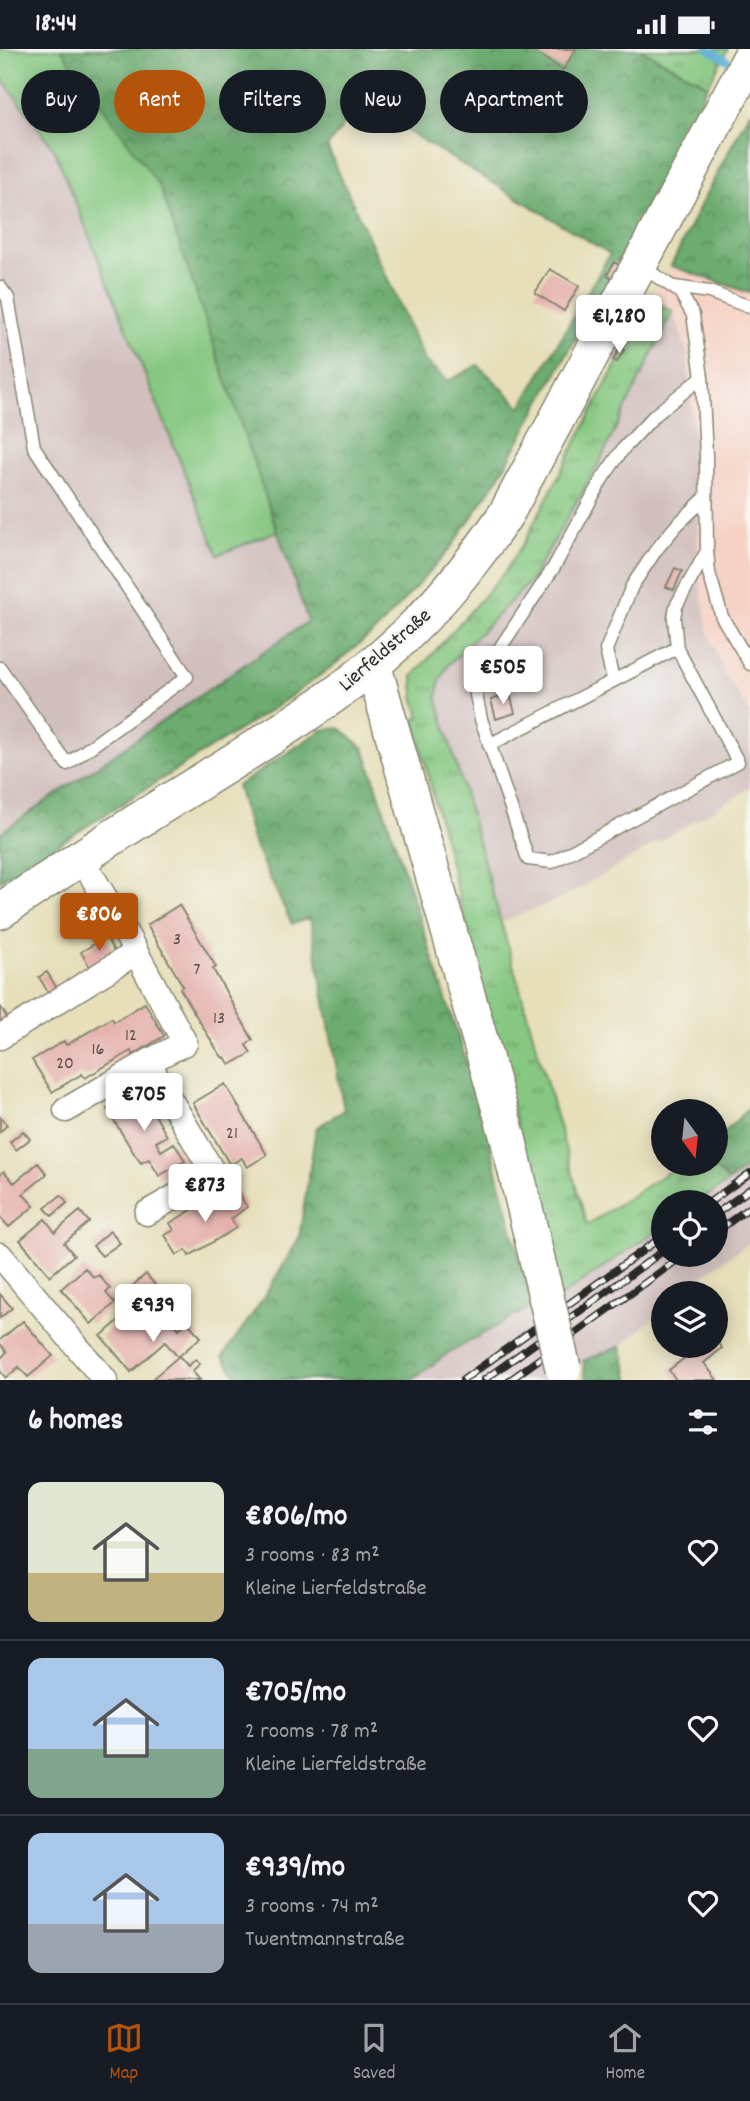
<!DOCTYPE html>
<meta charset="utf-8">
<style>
:root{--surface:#171b24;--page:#20242c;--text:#f1f3f6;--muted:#9ea1a6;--line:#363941;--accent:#b45309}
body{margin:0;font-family:Dekko,sans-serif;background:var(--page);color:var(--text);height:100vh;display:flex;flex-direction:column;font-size:26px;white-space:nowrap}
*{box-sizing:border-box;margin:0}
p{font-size:23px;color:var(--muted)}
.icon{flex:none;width:38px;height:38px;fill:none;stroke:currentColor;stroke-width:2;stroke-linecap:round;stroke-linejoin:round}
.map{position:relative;height:1331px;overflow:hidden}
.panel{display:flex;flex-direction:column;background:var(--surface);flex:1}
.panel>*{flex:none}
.banner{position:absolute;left:21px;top:21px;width:709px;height:63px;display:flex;gap:14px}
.needle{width:46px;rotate:165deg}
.controls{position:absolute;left:651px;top:1050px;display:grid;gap:14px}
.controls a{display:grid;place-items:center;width:77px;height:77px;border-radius:50%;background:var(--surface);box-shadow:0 4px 18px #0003;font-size:35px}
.price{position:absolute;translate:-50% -60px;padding:0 16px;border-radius:7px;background:#fff;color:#222;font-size:23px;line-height:46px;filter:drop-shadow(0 2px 4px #0008)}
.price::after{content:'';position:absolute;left:50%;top:42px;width:21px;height:16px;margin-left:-10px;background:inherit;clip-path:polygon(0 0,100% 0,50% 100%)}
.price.active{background:var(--accent);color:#fff}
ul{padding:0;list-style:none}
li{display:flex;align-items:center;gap:21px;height:175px;padding:0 28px}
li+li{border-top:2px solid var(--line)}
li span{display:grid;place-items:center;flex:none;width:196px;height:140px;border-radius:14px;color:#555}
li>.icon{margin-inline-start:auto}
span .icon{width:84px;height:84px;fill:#fffc;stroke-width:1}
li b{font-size:30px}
h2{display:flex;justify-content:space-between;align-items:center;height:84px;padding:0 28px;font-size:30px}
.tag{padding:0 24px;border-radius:32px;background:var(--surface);box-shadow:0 4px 18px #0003;font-size:24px;line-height:63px}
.tag.active{background:var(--accent);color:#fff}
.status{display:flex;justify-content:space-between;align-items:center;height:49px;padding:0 35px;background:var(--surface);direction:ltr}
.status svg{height:19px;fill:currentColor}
.dock{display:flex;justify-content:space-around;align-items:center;height:98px;border-top:2px solid var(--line);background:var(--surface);font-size:19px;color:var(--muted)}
.dock a{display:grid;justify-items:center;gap:4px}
.dock .active{color:var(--accent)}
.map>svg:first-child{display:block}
.built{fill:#f6d2c4}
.industrial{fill:#d1bfbe}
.grass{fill:url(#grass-tufts);stroke:#587a56;stroke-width:2}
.forest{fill:url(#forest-crowns);stroke:#4c6c4d;stroke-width:2;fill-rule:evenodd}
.garden{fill:#86c881;stroke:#587a56;stroke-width:2}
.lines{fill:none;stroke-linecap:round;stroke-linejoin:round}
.stream{stroke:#5baed6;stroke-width:7}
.building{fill:#e5b1ac}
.lane-casing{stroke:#888572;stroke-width:15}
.street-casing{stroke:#888572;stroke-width:27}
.secondary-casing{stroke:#888572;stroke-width:38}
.lane{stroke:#fff;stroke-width:12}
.street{stroke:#fff;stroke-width:24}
.secondary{stroke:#fff;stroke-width:35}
.rail-casing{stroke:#2b2b2b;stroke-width:8}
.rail{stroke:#f6f6f2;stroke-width:5;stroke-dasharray:16;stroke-linecap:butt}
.secondary-bridge-casing{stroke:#888572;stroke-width:38;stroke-linecap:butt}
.secondary-bridge{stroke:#fff;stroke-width:35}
.labels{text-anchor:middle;stroke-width:5;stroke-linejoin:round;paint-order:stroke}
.number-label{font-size:18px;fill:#5a4c4b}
.street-label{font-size:21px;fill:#2b2b2b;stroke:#f6f6f2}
</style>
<div class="status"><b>18:44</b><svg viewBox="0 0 49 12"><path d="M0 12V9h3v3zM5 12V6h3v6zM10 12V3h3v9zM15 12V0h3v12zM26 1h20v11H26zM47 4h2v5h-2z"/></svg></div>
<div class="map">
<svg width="750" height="1331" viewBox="0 0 750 1331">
<defs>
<pattern id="grass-tufts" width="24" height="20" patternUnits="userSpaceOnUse" patternTransform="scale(1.75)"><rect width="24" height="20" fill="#86c881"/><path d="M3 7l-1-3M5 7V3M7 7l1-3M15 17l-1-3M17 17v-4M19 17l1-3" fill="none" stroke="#6ea36a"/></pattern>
<pattern id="forest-crowns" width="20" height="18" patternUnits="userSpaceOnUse" patternTransform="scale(1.75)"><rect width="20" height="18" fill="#6cac6f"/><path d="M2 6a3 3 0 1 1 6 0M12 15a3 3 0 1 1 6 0" fill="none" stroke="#598c5b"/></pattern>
</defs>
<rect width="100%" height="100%" fill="#f6f6f2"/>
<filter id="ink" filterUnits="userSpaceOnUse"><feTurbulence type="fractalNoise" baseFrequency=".0143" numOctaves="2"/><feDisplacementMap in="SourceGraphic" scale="14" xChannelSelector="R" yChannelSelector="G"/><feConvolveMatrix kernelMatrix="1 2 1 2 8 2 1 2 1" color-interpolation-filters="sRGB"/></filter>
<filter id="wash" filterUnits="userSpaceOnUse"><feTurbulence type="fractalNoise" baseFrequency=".00686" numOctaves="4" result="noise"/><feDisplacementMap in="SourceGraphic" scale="28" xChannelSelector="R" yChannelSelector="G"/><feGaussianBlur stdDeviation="1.57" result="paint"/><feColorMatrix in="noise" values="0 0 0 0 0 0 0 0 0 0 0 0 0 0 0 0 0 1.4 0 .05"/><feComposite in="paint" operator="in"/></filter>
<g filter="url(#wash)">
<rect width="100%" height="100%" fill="#e6dfba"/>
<path class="built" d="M671,217L750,244V664L724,624L708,582L701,540L697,519L698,437L687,303L673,262L649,252Z"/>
<path class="industrial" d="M0,27L54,100L218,505L277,482L308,572L0,784Z
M673,262L687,303L698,437L697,519L701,540L708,582L724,624L750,664V739L565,848L502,873L462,742L437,648L440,631L448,616L530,533L599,414Z
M750,1116V1193L707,1223L682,1244H663V1261L621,1297L583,1312L557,1331H412L444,1307L532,1257L587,1230L663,1177V1206H716V1153H698Z"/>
<path class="grass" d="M640,0H728L708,36Z
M649,252L673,262L599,414L530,533L448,616L440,631L437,648L587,1176L680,1115H709L729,1132L698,1153H663V1177L560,1248L414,671L420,668L414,648L413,627L504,524L526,490Z"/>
<path class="forest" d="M61,0H640L708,36L628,195L499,428L450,500L381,577L330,619L277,657L0,832V784L308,572L160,138ZM361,54L610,205L521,358L478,316L448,332L425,312L327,98Z
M750,62V244L671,217L702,153Z
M340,679L364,699L477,1045L532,1257L444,1307L412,1331H231L236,1326L223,1307L261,1253L299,1189L316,1079L344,1061L310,869L292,875L253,794L237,737L322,681Z
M750,1057V1116L729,1132L709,1115H716V1093Z
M621,1297L630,1331H586L583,1312Z"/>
<path class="garden" d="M0,0H61L160,138L277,482L218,506L54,100L0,27Z"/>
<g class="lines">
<path class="stream" d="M708,0L735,16"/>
</g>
<g id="blocks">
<path class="building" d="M534,0H576L563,21L533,2Z
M614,213L619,216L612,229L607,226Z
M550,220L579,237L564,262L535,244Z
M620,298L624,301L617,313L613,311Z
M675,519L682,522L674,541L666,538Z
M510,645L515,664L496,670L491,651Z
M179,856L216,918L213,920L253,991L246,996L251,1004L230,1016L225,1008L223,1009L217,1001L189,955L180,939L183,937L147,876Z
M106,888L116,906L91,920L81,903Z
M47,923L58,941L49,945L39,928Z
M145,954L164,987L133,1006L131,1002L85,1029L82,1025L52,1043L32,1011L64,992L66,996L112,969L114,973Z
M0,957L8,970L0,974Z
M225,1035L267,1106L247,1118L242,1109L230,1116L193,1054Z
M140,1040L167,1087L156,1093L161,1102L174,1094L185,1112L159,1127L149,1110L141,1114L135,1106L107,1060Z
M0,1068L7,1076L0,1083Z
M23,1082L30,1090L16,1101L10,1093Z
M38,1114L47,1125L23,1145L34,1157L9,1178L0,1168V1125L4,1122L14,1134Z
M236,1140L247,1158L231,1170L236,1179L189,1207L186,1201L177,1206L165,1186L174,1181L170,1174L217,1146L221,1153Z
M61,1146L67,1154L52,1167L45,1159Z
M80,1162L89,1173L64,1194L74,1206L50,1227L20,1191L45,1170L55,1183Z
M110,1182L120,1194L102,1207L93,1197Z
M85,1219L94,1229L99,1226L110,1240L106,1244L115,1254L91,1275L61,1240Z
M146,1225L159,1241L144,1254L131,1238Z
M0,1245L12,1259L0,1269Z
M159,1257L179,1280L187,1273L201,1288L179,1307L188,1317L196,1310L200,1315L192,1322L200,1331H155L153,1329L178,1308L165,1293L131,1323L101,1287L125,1266L134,1277Z
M23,1272L53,1307L28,1328L19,1318L6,1329L0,1322V1310L7,1303L0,1295V1291Z
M716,1290L722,1299L704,1314L717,1331H676L669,1321L691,1304L685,1297H716Z"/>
</g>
</g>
<g filter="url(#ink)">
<use href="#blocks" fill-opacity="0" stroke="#888572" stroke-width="2"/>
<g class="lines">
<g class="lane-casing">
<path id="lane" d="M641,217L680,243L693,266L702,328L706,407L707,502L709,524L722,568L750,615
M0,238L8,249L34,398L187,628L67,715L0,619
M675,238L709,243L750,258
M702,328L655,366L623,400L602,430L554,518L480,629L476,646L481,670L528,810L552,813L738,713L677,599L674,569L676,557L707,502
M613,631L606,601L632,537L656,501L676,477L705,449
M489,696L677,599"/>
</g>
<g class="street-casing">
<path id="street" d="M81,809L119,872L185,994L148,1013L214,1125L147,1164
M0,988L135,904
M66,1061L148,1013
M0,1206L105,1331"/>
</g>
<g class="secondary-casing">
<path id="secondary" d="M373,615L508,1089L545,1243
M0,862C65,819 130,776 197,735C270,689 351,642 412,580C448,545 478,506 506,465L750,9"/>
</g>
<use href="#lane" class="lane"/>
<use href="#street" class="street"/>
<use href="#secondary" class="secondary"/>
<g class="rail-casing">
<path id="rail" d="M710,1153L750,1124
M716,1165L750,1140
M716,1183L750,1158
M463,1331L663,1187
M484,1331L663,1202
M510,1331L684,1206"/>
</g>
<use href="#rail" class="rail"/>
<g class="secondary-bridge-casing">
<path id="secondary-bridge" d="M545,1243L563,1319"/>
</g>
<use href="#secondary-bridge" class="secondary-bridge"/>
</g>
</g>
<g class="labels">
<g class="number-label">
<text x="177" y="895">3</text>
<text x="197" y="925">7</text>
<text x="219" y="974">13</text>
<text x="131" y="991">12</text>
<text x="98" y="1005">16</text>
<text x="65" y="1019">20</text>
<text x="232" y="1089">21</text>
</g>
<g class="street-label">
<text transform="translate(384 600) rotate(-41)" y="7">Lierfeldstraße</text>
</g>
</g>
</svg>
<div class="controls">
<a><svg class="needle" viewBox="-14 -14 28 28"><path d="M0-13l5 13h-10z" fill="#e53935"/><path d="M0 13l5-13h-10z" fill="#9ea1a6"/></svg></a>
<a><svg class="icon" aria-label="locate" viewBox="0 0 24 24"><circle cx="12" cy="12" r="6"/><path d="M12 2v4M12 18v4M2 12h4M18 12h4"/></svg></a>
<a><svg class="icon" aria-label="layers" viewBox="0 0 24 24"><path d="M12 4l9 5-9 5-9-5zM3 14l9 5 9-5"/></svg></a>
</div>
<b class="price" style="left:619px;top:306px">€1,280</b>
<b class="price" style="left:503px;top:657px">€505</b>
<b class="price active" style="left:99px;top:904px">€806</b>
<b class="price" style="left:144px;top:1084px">€705</b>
<b class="price" style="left:205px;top:1175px">€873</b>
<b class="price" style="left:153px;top:1295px">€939</b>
<div class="banner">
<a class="tag">Buy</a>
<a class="tag active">Rent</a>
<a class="tag">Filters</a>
<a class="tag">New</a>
<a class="tag">Apartment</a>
</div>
</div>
<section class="panel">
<h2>6 homes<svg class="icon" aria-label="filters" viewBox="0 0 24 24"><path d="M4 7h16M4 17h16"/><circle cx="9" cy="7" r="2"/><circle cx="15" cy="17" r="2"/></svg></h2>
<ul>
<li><span style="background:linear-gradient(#dfe7d0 65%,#c2b280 0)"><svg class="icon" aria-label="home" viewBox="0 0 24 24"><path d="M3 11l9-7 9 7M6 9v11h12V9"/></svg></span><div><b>€806/mo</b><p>3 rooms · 83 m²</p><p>Kleine Lierfeldstraße</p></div><svg class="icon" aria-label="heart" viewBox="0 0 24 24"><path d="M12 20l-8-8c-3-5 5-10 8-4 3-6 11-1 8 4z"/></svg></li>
<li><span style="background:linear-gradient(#a9c7e8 65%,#7fa58c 0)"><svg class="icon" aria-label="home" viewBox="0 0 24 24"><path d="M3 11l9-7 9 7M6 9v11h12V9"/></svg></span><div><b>€705/mo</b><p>2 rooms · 78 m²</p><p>Kleine Lierfeldstraße</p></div><svg class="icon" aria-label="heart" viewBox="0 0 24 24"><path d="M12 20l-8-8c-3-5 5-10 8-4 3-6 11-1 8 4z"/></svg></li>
<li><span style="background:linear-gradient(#a9c7e8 65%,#9aa5b1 0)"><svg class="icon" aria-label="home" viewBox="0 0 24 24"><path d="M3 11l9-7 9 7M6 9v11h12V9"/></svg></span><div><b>€939/mo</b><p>3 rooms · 74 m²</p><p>Twentmannstraße</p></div><svg class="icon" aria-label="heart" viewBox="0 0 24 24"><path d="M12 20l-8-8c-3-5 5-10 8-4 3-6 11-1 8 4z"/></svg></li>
</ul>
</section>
<nav class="dock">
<a class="active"><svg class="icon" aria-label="map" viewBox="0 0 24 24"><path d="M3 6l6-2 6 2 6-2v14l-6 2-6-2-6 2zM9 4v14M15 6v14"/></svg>Map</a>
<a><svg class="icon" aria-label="saved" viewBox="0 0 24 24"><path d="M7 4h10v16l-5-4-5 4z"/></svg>Saved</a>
<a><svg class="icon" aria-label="home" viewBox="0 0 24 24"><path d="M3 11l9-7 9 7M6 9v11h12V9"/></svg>Home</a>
</nav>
